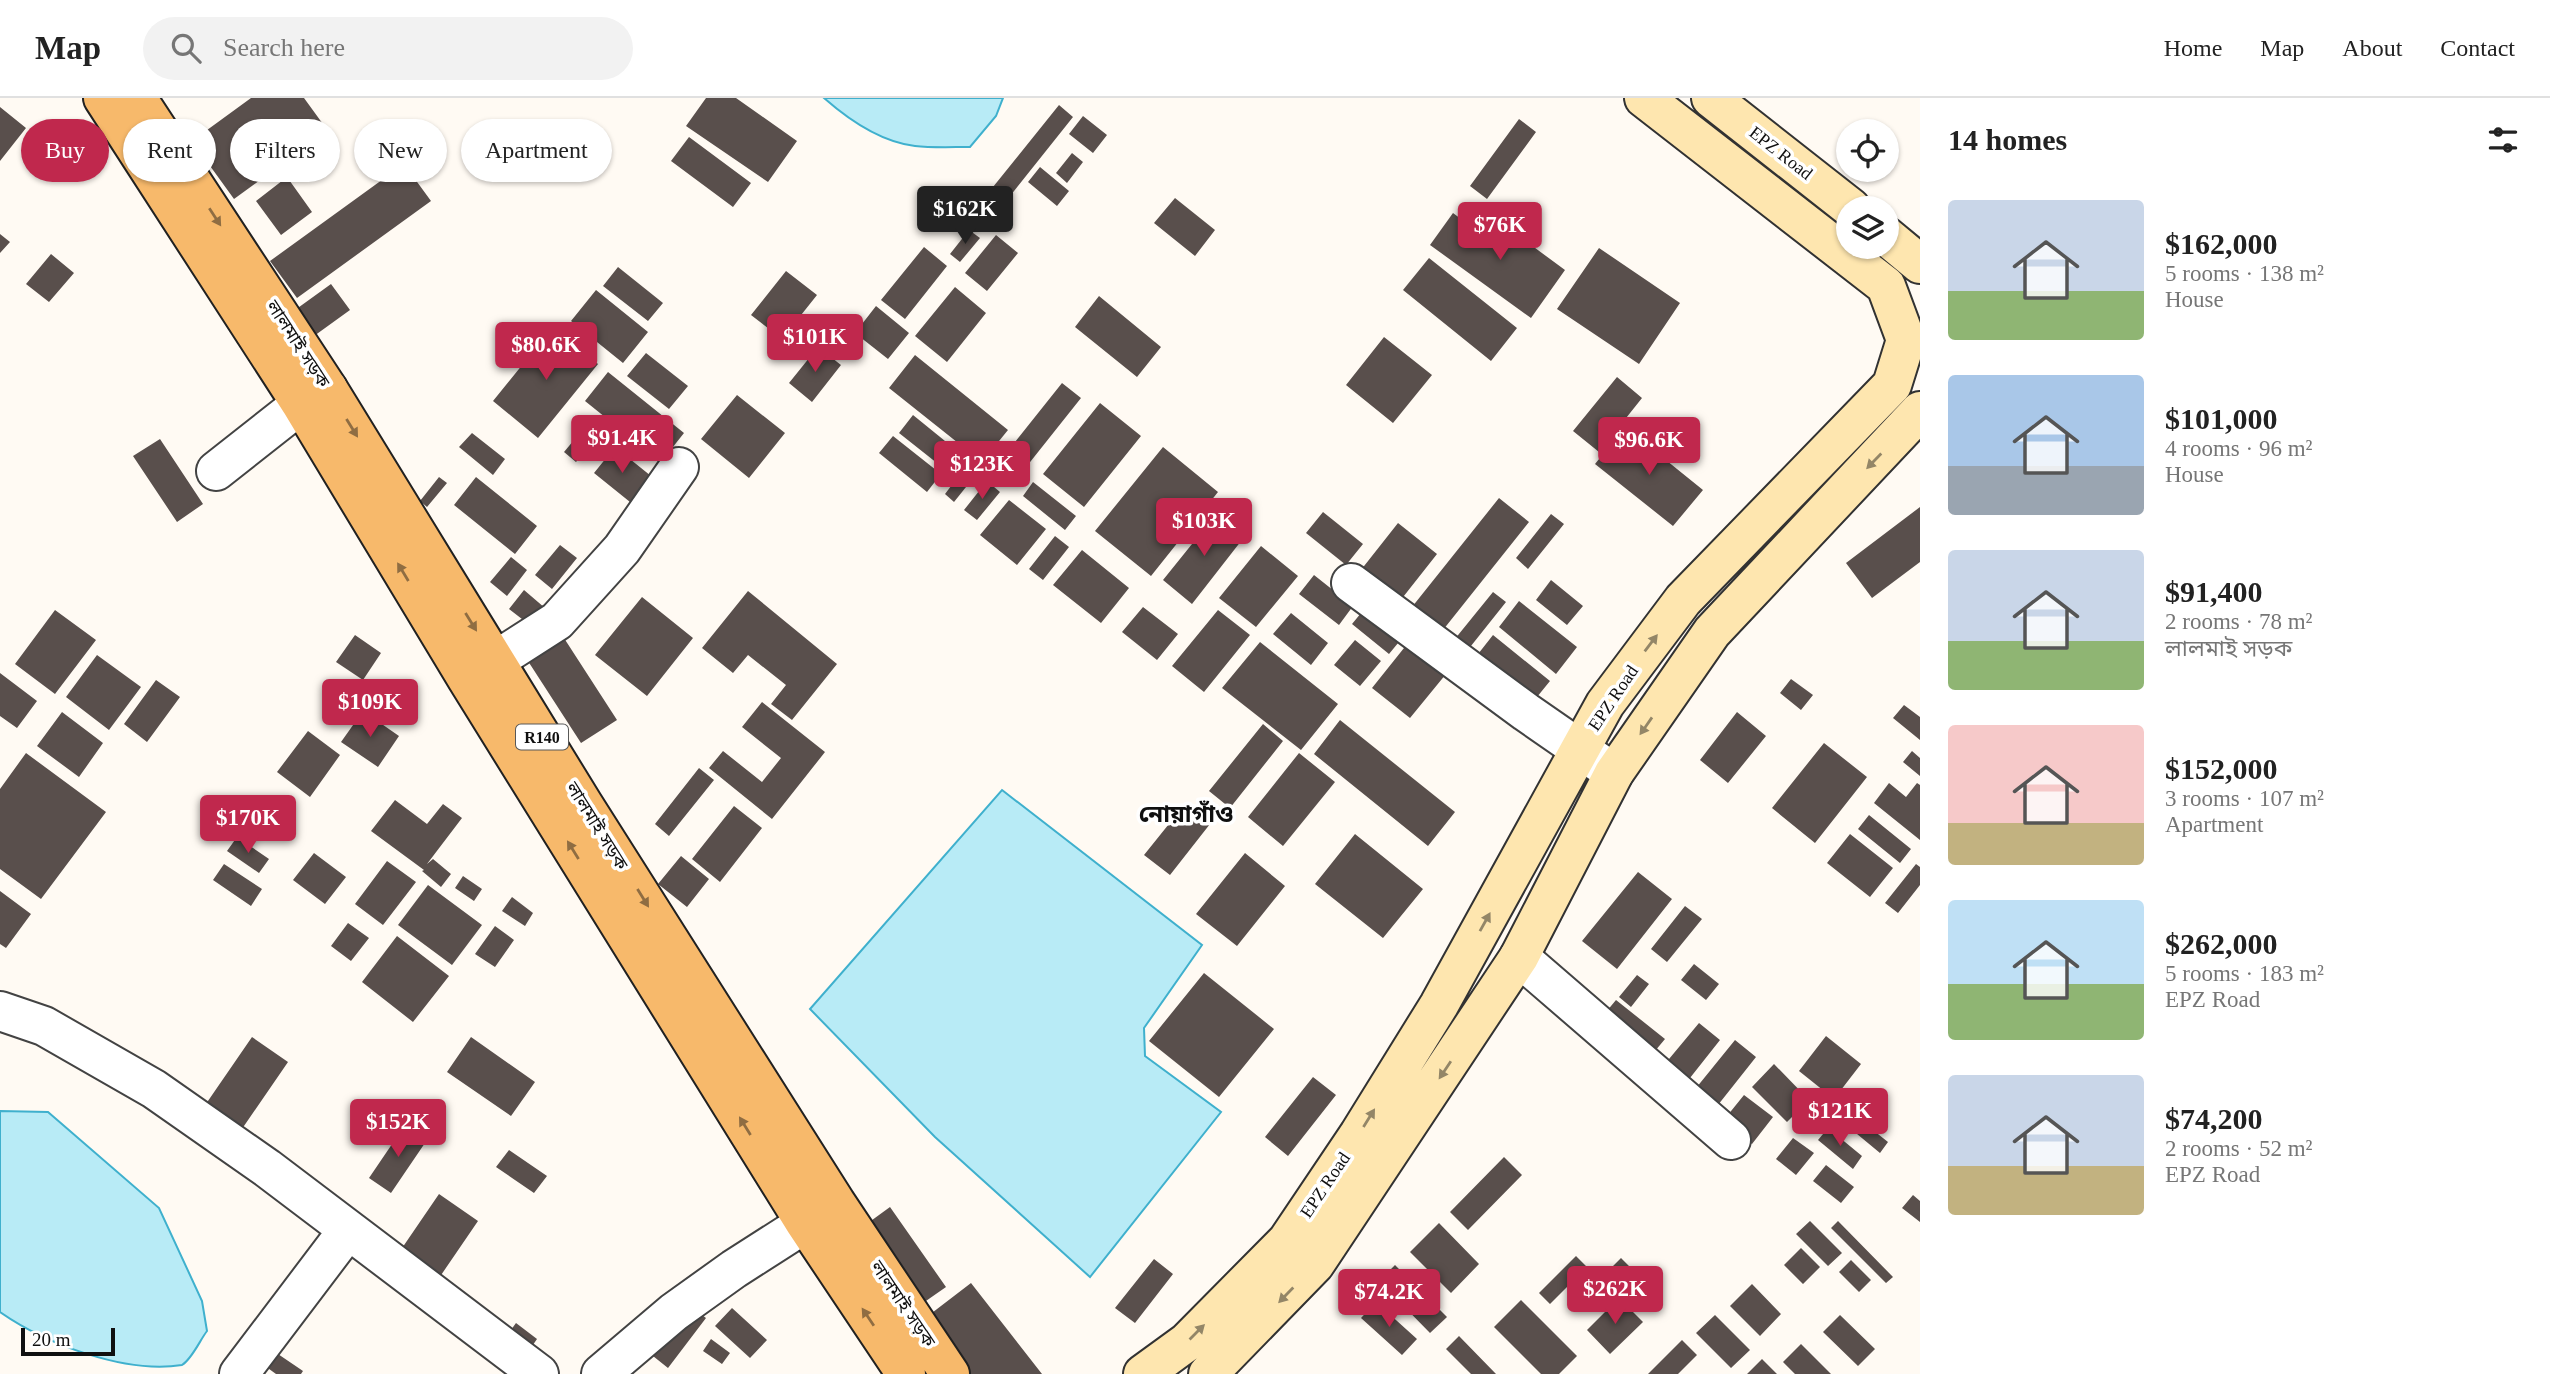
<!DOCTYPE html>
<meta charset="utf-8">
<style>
:root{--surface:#fff;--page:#f2f2f2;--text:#222;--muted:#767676;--line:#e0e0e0;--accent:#c0284d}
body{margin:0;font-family:"Times New Roman","Noto Sans Bengali",serif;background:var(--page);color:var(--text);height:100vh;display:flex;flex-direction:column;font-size:26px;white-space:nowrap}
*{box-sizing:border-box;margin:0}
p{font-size:23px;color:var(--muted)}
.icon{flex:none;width:38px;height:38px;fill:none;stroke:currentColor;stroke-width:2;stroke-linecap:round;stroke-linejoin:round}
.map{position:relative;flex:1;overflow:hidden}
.side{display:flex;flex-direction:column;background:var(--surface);width:630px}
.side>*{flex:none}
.banner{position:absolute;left:21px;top:21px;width:665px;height:63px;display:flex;gap:14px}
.tools{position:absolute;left:1836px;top:21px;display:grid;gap:14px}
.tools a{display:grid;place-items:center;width:63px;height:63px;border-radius:50%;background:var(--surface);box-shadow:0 2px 5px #0004;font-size:35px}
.scale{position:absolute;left:21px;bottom:18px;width:94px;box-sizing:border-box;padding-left:7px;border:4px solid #101010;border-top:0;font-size:19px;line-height:24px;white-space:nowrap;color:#101010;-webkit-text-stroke:5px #fff;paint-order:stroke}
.price{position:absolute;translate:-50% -60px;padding:0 16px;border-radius:7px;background:var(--accent);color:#fff;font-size:23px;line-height:46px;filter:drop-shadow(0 2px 4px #0008)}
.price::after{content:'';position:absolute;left:50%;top:42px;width:21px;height:16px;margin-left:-10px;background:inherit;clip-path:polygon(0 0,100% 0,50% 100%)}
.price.on{background:#222;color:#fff}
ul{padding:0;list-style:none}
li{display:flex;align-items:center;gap:21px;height:175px;padding:0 28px}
li span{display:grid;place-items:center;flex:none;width:196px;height:140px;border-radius:7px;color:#555}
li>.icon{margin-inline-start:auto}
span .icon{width:84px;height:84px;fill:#fffc;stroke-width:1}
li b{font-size:30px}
h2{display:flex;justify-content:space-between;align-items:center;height:84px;padding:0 28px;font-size:30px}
.chip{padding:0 24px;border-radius:32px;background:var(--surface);box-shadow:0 2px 5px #0004;font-size:24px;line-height:63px}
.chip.on{background:var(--accent);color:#fff}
header{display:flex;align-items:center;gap:42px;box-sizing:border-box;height:98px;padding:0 35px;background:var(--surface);border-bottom:2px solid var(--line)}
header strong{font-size:33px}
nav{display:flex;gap:38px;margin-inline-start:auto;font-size:24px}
.search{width:490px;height:63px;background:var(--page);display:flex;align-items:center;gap:18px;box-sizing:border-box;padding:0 24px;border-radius:38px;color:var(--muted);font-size:26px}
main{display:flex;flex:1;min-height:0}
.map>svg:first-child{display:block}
.water{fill:#b8ebf6;stroke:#3fb0cd;stroke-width:2}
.building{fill:#594f4c}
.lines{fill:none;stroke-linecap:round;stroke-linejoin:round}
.minor-casing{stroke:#434343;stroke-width:42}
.secondary-casing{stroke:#323232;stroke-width:42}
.primary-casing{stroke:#212121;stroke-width:42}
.minor{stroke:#fff;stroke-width:38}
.secondary{stroke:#fee6af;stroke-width:38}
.primary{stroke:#f7b96b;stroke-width:38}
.oneway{fill:#8f6d42}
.oneway2{fill:#938667}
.labels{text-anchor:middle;stroke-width:7;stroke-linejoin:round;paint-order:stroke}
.shield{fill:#fff;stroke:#585858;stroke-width:2}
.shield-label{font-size:16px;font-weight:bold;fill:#101010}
.street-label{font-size:18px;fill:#101010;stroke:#fff}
.district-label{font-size:24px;font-weight:bold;fill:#101010;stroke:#fff}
</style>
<header>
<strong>Map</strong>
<div class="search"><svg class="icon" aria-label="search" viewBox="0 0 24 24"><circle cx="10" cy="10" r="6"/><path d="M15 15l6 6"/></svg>Search here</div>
<nav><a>Home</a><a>Map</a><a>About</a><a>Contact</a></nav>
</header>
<main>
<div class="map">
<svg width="1920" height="1276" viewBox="0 0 1920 1276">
<rect width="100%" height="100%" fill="#fffaf3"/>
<path class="water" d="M824,0H1003L996,18L970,49C952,49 932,50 915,48C881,44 849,22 824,0Z
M1002,692L1202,847L1144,930L1145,958L1221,1014L1090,1179L935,1039L810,911Z
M0,1013L48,1014L159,1110L202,1203L207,1233C200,1242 192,1261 182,1267C125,1276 46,1246 0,1214Z"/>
<path class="building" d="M251,0H304L328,33L234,101L192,43Z
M706,0H736L797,43L768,84L686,28Z
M1059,7L1073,19L987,127L972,115Z
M0,9L26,30L0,63Z
M1083,18L1107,37L1093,55L1069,36Z
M1519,21L1536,34L1487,101L1470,88Z
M689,39L751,85L733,109L671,63Z
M1072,55L1083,64L1067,85L1056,75Z
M404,66L431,103L297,200L270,163Z
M1040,69L1069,93L1057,108L1028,84Z
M287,79L312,114L281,137L256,103Z
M1175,100L1215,132L1195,158L1154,125Z
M1453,115L1481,136L1493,119L1565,172L1531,220L1430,147Z
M969,132L980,140L960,164L950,156Z
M0,136L10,144L0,155Z
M996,137L1018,155L987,193L965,175Z
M924,149L947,168L905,221L881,202Z
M1599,150L1680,205L1639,266L1557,211Z
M51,156L74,175L49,204L26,186Z
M1429,160L1517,230L1491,263L1403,192Z
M618,169L663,205L648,223L603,188Z
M786,173L817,197L782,241L751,217Z
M331,186L350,212L314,238L295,212Z
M955,189L986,215L947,264L915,238Z
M596,192L648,234L623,265L571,223Z
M1099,198L1161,249L1137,279L1075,229Z
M876,208L909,235L888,261L855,235Z
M553,229L598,266L538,340L493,303Z
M1384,239L1432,277L1393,325L1346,287Z
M818,249L841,267L812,304L789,285Z
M646,255L688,288L669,311L627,278Z
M915,257L1008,332L982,364L889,290Z
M608,274L684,335L661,364L585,303Z
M1617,279L1642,300L1599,354L1573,333Z
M1062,285L1081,300L1015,383L996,368Z
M737,297L785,335L749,380L701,341Z
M1100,305L1141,338L1084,409L1043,376Z
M913,317L961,356L947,373L899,335Z
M1625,329L1703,392L1673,428L1595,366Z
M584,330L596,340L576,364L564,354Z
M472,335L505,361L493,377L459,349Z
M893,338L941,376L927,394L879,355Z
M160,341L203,406L177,424L133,358Z
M615,349L651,378L630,404L594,375Z
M1163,349L1218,394L1151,478L1095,433Z
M964,371L974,379L954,404L945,396Z
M439,379L447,385L427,409L420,403Z
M476,379L537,428L515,456L454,407Z
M987,383L1000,394L977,422L964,412Z
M1033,384L1076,418L1065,432L1023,398Z
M1499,400L1529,424L1439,537L1408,514Z
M1009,402L1046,431L1017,467L980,437Z
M1920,409V464L1872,500L1846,465Z
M1323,414L1363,446L1346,467L1306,435Z
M1217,415L1245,438L1192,506L1163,482Z
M1551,416L1564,426L1528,471L1516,460Z
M1398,425L1437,456L1396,508L1357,477Z
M1055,438L1069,449L1043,482L1029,471Z
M560,447L577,460L552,491L535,477Z
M1261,448L1298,478L1256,529L1219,500Z
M1082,452L1129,490L1101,525L1053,487Z
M511,459L527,472L507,498L490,484Z
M1314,477L1353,508L1339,527L1299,496Z
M1551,482L1583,508L1567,527L1536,502Z
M524,492L545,510L531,528L509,511Z
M748,493L837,566L792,622L771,606L786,587L748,557L733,575L702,550Z
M1493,494L1506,504L1463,558L1450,547Z
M642,499L693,540L647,598L595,557Z
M1519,503L1577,549L1556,576L1499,529Z
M1143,509L1178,536L1157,562L1122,534Z
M1366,509L1403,539L1389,556L1352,526Z
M55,512L96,542L55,596L15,566Z
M1218,512L1250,537L1204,594L1172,568Z
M1291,515L1328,545L1311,567L1273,536Z
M355,537L381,555L363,582L336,564Z
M562,537L617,622L581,645L526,560Z
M1493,537L1550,583L1528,610L1471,565Z
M1355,542L1381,563L1360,588L1334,567Z
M1260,544L1338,606L1301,652L1222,590Z
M1408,545L1446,576L1410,620L1372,590Z
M97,557L141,589L109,632L66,599Z
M0,575L37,603L17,630L0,618Z
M1791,581L1813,597L1801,612L1780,595Z
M156,582L180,599L147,644L124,626Z
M762,604L825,654L772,721L709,670L723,653L762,684L781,660L742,629Z
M1904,607L1920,619V642L1893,620Z
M363,613L399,638L378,669L341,644Z
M62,614L103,645L79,679L37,648Z
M1737,614L1766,638L1728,685L1700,662Z
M1340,622L1455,714L1428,748L1314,656Z
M1263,626L1283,643L1230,710L1209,693Z
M308,633L340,657L310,699L277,674Z
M1824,645L1867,679L1815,745L1772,710Z
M1912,653L1920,660V678L1903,664Z
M26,655L106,714L41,801L0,771V691Z
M1299,655L1335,684L1283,748L1248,719Z
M699,670L714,682L669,738L655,726Z
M1889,685L1906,699L1917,685L1920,687V742L1874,705Z
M395,702L427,726L443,706L462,720L427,766L433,761L451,776L441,789L422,773L424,772L371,733Z
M1185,706L1210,726L1170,777L1144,757Z
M734,708L762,730L720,784L692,761Z
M1869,717L1911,751L1900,765L1858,731Z
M1355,736L1423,791L1383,840L1315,786Z
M1850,736L1893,770L1870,799L1827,765Z
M237,739L269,761L259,775L227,753Z
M314,755L346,779L325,806L293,782Z
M1245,755L1285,788L1237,848L1196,816Z
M681,758L709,781L687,809L658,786Z
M387,763L416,784L383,827L355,806Z
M224,766L262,791L251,808L213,782Z
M1916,766L1920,769V787L1898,815L1885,805Z
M1638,774L1672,801L1617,871L1582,843Z
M463,778L482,791L474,803L455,790Z
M428,787L482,827L452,867L398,827Z
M0,793L31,816L6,850L0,846Z
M512,799L533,815L525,828L502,813Z
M1685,808L1702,821L1667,864L1651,851Z
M348,825L369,840L351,863L331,848Z
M495,828L514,842L495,869L475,856Z
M397,838L449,878L413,924L362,884Z
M1694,866L1719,886L1706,902L1681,882Z
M1204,875L1274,931L1219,999L1149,943Z
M1637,877L1649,886L1631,909L1619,899Z
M1616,902L1665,941L1650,959L1601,920Z
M1699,925L1720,942L1686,985L1664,967Z
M1826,938L1861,966L1834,1001L1799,973Z
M252,939L288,964L235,1041L199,1016Z
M471,939L535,984L511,1018L447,974Z
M1735,942L1756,959L1714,1012L1692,995Z
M1774,966L1809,1002L1787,1024L1752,989Z
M1313,979L1336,997L1288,1058L1265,1039Z
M1744,997L1773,1019L1752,1046L1723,1023Z
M1859,1021L1888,1044L1880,1055L1851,1031Z
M405,1027L427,1042L391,1095L369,1080Z
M1828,1030L1862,1058L1853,1071L1818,1042Z
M1793,1040L1814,1055L1796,1077L1776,1061Z
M509,1052L547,1078L534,1095L496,1069Z
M1504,1059L1522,1077L1468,1132L1450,1114Z
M1826,1067L1854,1089L1841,1105L1813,1083Z
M439,1096L478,1123L437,1183L398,1156Z
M1913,1097L1920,1103V1124L1902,1110Z
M890,1109L946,1189L913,1212L857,1133Z
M1810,1123L1842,1155L1828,1168L1796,1136Z
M1838,1123L1893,1179L1886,1185L1831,1130Z
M1439,1125L1479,1166L1451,1195L1410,1154Z
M1801,1150L1820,1169L1803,1186L1784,1167Z
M1576,1158L1587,1169L1550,1206L1539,1195Z
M1621,1160L1631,1170L1593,1208L1583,1198Z
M1154,1161L1173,1176L1135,1225L1115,1210Z
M1851,1162L1871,1182L1859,1194L1839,1174Z
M1395,1167L1447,1219L1430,1235L1379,1183Z
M971,1185L1042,1276H967L924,1221Z
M1752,1186L1781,1216L1760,1238L1730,1208Z
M1619,1200L1643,1224L1610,1256L1587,1232Z
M1521,1202L1577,1258L1559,1276H1541L1494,1229Z
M1376,1204L1417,1241L1402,1257L1361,1220Z
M690,1208L706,1220L668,1270L653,1258Z
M732,1210L767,1242L750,1260L715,1228Z
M1715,1217L1750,1252L1731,1270L1696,1235Z
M1840,1217L1875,1251L1858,1268L1823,1234Z
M516,1225L537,1241L526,1257L505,1240Z
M1459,1238L1496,1276H1471L1446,1251Z
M711,1241L730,1255L722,1266L703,1253Z
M1682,1242L1697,1257L1678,1276H1648Z
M1801,1246L1831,1276H1795L1783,1264Z
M275,1254L303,1273L301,1276H276L265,1268Z
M1762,1261L1777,1276H1747Z"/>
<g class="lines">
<g class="minor-casing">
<path id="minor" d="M216,373L301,306L328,291
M1351,485L1526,614L1614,675
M468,580L557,523L622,451L679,369
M1519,859L1731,1042
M0,913L44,928L154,991L267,1070L539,1276
M239,1276L348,1132
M601,1276L674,1214L734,1171L834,1107"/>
</g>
<g class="secondary-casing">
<path id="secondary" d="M1711,0L1851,110
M1886,138L1920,166
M1143,1276L1187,1244L1287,1143L1359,1036L1439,907L1605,606L1683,502L1892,287L1906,242L1886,188L1644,0
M1208,1276L1315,1166L1519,859L1614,675L1712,534L1920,313"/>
</g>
<g class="primary-casing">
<path id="primary" d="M103,0L301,306L467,581L805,1125L906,1276
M137,0L328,291L583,706L836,1105L950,1276"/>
</g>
<use href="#minor" class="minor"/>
<use href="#secondary" class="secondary"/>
<use href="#primary" class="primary"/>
</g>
<defs><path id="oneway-solid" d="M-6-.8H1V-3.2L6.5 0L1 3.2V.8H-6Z" transform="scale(1.75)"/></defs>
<g class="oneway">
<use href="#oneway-solid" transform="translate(215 119) rotate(57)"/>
<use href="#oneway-solid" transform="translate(352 330) rotate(58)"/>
<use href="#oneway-solid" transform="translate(403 474) rotate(-121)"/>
<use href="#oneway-solid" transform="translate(471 524) rotate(58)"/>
<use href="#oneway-solid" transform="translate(573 752) rotate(-122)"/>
<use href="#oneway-solid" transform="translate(643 800) rotate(58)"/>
<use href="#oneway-solid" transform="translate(745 1028) rotate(-122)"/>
<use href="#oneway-solid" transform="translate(868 1219) rotate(-124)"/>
</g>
<g class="oneway2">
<use href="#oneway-solid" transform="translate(1874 363) rotate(134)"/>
<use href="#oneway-solid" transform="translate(1651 545) rotate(-53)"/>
<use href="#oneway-solid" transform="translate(1646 628) rotate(125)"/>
<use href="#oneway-solid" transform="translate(1485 824) rotate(-61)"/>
<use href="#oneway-solid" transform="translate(1445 972) rotate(124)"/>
<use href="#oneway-solid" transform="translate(1369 1020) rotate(-58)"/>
<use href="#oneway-solid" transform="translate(1286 1197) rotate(134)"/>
<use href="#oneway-solid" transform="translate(1197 1234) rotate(-45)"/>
</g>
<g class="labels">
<rect class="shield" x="516" y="626.5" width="52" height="25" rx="5"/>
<g class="shield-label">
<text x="542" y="645">R140</text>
</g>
<g class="street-label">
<text transform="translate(1781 55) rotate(38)" y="6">EPZ Road</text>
<text transform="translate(298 246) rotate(57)" y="6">লালমাই সড়ক</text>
<text transform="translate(1613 600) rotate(-56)" y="6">EPZ Road</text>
<text transform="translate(597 728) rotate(58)" y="6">লালমাই সড়ক</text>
<text transform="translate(1325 1087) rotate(-56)" y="6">EPZ Road</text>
<text transform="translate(903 1206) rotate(56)" y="6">লালমাই সড়ক</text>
</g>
<g class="district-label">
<text x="1186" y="724">নোয়াগাঁও</text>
</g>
</g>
</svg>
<div class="tools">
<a><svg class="icon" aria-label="locate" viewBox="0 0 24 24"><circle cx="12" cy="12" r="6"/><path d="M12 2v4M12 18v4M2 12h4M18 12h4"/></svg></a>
<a><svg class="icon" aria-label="layers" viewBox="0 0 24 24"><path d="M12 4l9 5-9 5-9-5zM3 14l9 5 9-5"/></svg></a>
</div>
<div class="scale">20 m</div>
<b class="price on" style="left:965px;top:148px">$162K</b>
<b class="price" style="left:1500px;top:164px">$76K</b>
<b class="price" style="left:815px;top:276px">$101K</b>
<b class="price" style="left:546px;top:284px">$80.6K</b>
<b class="price" style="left:622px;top:377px">$91.4K</b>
<b class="price" style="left:1649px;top:379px">$96.6K</b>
<b class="price" style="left:982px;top:403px">$123K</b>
<b class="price" style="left:1204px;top:460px">$103K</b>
<b class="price" style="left:370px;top:641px">$109K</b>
<b class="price" style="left:248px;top:757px">$170K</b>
<b class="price" style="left:1840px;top:1050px">$121K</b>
<b class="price" style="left:398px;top:1061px">$152K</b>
<b class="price" style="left:1615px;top:1228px">$262K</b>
<b class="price" style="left:1389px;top:1231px">$74.2K</b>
<div class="banner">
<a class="chip on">Buy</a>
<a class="chip">Rent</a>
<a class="chip">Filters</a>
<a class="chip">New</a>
<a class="chip">Apartment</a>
</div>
</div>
<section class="side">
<h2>14 homes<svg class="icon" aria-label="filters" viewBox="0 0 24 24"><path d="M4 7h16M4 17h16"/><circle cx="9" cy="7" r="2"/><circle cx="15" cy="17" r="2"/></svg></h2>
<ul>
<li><span style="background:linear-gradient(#c9d6e8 65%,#8fb573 0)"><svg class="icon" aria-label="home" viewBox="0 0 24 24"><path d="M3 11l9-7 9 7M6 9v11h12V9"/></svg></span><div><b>$162,000</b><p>5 rooms · 138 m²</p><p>House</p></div></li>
<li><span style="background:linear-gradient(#a9c7e8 65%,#9aa5b1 0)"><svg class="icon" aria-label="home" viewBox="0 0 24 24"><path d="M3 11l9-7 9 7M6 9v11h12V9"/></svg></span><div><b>$101,000</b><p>4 rooms · 96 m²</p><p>House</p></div></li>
<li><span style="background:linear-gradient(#c9d6e8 65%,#8fb573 0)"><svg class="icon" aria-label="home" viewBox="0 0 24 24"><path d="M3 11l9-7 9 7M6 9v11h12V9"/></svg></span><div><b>$91,400</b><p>2 rooms · 78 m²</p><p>লালমাই সড়ক</p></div></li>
<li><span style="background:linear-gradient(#f6c9c9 70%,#c2b280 0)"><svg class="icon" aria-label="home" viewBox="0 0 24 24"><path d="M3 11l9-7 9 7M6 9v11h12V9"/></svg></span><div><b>$152,000</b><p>3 rooms · 107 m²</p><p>Apartment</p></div></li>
<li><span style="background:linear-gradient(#bfe0f5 60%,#8fb573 0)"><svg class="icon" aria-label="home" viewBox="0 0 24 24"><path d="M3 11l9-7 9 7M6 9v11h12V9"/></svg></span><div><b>$262,000</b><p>5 rooms · 183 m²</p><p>EPZ Road</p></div></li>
<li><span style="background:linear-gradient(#c9d6e8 65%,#c2b280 0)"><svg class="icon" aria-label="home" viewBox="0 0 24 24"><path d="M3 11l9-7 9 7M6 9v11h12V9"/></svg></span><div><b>$74,200</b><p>2 rooms · 52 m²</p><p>EPZ Road</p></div></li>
</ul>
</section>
</main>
